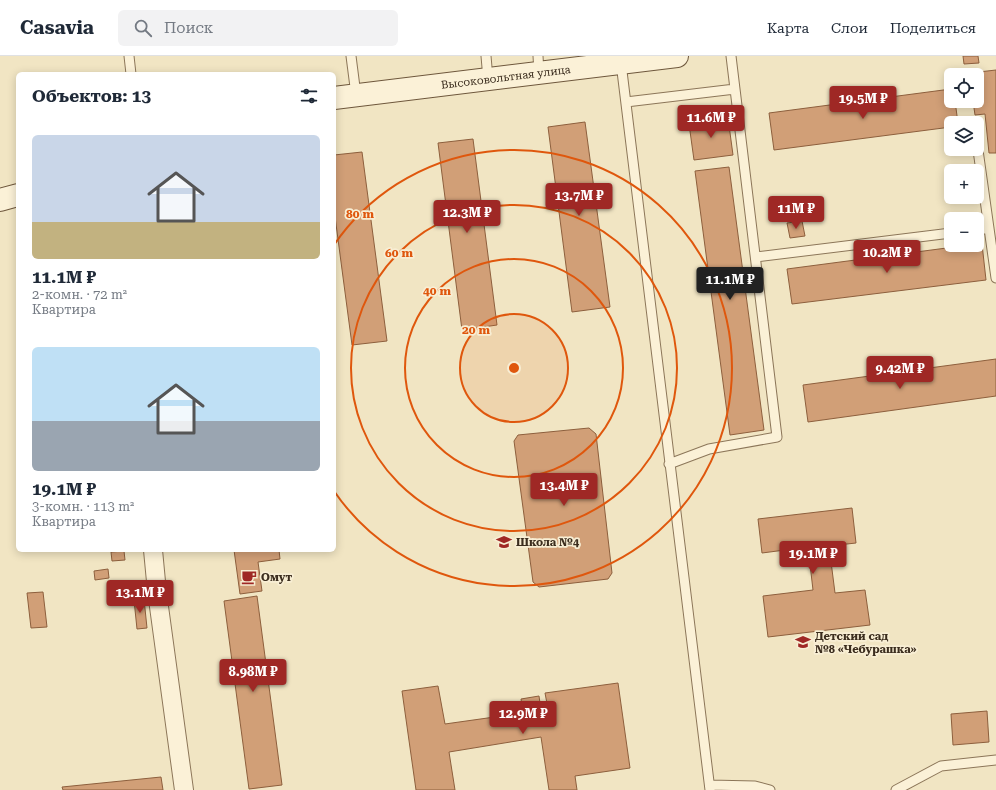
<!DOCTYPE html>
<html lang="ru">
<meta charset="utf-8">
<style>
:root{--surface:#fff;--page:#f2f2f3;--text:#1f2937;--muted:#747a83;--line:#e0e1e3;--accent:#9f2825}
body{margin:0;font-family:"Roboto Serif",serif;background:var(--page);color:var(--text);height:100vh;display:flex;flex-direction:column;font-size:15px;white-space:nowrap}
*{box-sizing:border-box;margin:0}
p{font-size:13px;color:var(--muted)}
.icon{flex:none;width:22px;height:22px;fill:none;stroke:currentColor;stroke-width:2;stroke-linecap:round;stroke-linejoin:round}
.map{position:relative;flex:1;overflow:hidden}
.sheet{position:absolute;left:16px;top:16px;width:320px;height:480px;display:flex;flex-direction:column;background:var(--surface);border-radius:6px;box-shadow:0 2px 10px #0003}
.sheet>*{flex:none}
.controls{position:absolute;left:944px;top:12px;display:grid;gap:8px}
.controls a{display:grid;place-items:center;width:40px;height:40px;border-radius:6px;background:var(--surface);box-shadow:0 2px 10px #0003;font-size:20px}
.price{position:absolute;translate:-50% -34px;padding:0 9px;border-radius:4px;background:var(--accent);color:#fff;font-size:13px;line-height:26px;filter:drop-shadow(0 1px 2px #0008)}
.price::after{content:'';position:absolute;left:50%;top:24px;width:12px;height:9px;margin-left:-6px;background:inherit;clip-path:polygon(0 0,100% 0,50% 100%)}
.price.active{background:#222;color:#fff}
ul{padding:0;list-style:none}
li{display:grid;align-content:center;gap:8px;height:212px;padding:0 16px}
li span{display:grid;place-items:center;height:124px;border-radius:6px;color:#555}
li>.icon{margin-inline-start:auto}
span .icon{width:72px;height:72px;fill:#fffc;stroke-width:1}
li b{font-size:17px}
h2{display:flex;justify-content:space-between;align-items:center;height:48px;padding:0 16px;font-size:17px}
header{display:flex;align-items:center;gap:24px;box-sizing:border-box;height:56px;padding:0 20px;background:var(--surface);border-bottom:1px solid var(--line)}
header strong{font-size:19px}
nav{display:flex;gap:22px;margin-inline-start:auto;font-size:14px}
.search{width:280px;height:36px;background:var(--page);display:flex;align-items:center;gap:10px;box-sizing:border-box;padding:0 14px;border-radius:6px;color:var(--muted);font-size:15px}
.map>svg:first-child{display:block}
.building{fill:#d19f77;stroke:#8d5f3d}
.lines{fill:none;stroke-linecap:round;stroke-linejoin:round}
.service-casing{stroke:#8c7659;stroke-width:11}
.minor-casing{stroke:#8c7659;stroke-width:20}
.secondary-casing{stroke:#6e573c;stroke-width:24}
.service{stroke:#fbf1d7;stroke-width:9}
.minor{stroke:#fbf1d7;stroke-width:18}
.secondary{stroke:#fbf1d7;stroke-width:22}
.ring{fill:none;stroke:#df570d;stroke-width:2}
.labels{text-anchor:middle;stroke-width:3.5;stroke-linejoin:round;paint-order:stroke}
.street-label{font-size:11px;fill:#3b2d1e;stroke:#f8eed4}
.poi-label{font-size:11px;font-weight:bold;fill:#3b2d1e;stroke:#f8eed4;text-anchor:start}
.centre{fill:#df570d;stroke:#f8eed4;stroke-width:2}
.ring-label{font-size:12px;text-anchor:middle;font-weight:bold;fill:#df570d;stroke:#f8eed4;stroke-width:3.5;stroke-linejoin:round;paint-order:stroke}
</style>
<header>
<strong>Casavia</strong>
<div class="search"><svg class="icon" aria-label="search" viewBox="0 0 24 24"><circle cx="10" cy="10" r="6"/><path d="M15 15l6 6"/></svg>Поиск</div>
<nav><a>Карта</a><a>Слои</a><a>Поделиться</a></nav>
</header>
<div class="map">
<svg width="996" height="734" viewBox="0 0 996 734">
<rect width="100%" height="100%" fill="#f1e5c3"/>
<path class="building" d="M963,0H978L979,7L964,8Z
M996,14V97H989L985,58L975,59L973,45H977V19H971L970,17Z
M951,33V45H955L958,67H951V71L774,94L769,57Z
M728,62L733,99L694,104L689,68Z
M585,66L610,251L572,256L548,71Z
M473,83L497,269L462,274L438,87Z
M362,96L387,285L352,289L334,153V99Z
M729,111L764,374L730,379L695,115Z
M802,165L805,180L790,182L787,167Z
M977,188H982L986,224L792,248L787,213Z
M996,303V340L808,366L803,329Z
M589,372L596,378L612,517L608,523L539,531L533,526L514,385L518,379Z
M852,452L856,487L829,490L835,537L865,534L870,569L768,581L763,540L813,534L808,491L762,497L758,463Z
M234,494H279L280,503L258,506L262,535L240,538Z
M124,495L125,504L112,505L111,496Z
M108,513L109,522L95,524L94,515Z
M118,532L120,547L111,548L109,534Z
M43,536L47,571L31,572L27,537Z
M257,540L282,729L249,733L224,545Z
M144,543L147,572L137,573L134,544Z
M618,627L630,712L575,720L577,734H549L541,681L449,696L455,734H416L402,635L438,630L445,668L523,657L521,643L539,640L541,654L548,653L545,637Z
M987,655L989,686L953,689L951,658Z
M161,721L163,734H63L62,731Z"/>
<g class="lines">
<g class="service-casing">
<path id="service" d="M129,0L131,18
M351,0L356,39
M486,0L488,23
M538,0L539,17
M621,7L710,734
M626,46L735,33L731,0
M977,87L996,222
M977,174L989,172
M756,201L951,177
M669,408L709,393L777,381L735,33
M710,729L755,730L770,734
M896,734L941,710L996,704"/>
</g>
<g class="minor-casing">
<path id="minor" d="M153,494L157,536L184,734"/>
</g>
<g class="secondary-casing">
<g id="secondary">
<path id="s1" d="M334,42L677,0"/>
<path d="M0,144L18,139"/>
</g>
</g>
<use href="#service" class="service"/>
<use href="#minor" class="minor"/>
<use href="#secondary" class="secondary"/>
</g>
<circle cx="514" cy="312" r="54" fill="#df570d" fill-opacity=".12"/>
<g class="ring">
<circle cx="514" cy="312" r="54"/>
<circle cx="514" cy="312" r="109"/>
<circle cx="514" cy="312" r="163"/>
<path d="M334 189A218 218 0 1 1 334 435"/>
</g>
<defs>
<g id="school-bare" transform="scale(1.2)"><path d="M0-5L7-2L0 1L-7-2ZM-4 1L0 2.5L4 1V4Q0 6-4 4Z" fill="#9f2825" stroke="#f8eed4" stroke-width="2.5" paint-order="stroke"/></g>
<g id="cafe-bare" transform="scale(1.2)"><path d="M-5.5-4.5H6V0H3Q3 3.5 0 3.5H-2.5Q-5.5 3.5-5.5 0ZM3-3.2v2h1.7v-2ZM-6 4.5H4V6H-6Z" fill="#9f2825" stroke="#f8eed4" stroke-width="2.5" paint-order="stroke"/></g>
</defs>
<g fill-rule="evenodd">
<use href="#school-bare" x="504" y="486"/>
<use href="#cafe-bare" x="249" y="521"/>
<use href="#school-bare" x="803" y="586"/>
</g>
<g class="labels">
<g class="street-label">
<text dy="4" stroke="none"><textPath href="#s1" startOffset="173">Высоковольтная улица</textPath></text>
</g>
<g class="poi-label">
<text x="516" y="490">Школа №4</text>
<text x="261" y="525">Омут</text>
<text x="815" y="584">Детский сад<tspan x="815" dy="13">№8 «Чебурашка»</tspan></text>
</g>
</g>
<circle cx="514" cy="312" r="6" class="centre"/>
<g class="ring-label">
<text x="360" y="162">80 m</text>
<text x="399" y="201">60 m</text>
<text x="437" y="239">40 m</text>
<text x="476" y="278">20 m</text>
</g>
</svg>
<div class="controls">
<a><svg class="icon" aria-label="locate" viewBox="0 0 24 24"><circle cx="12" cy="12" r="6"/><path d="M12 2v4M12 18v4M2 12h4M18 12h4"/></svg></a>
<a><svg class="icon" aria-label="layers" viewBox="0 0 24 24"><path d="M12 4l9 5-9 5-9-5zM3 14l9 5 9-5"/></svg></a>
<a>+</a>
<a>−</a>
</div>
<b class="price" style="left:863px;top:64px">19.5M ₽</b>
<b class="price" style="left:711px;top:83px">11.6M ₽</b>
<b class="price" style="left:579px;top:161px">13.7M ₽</b>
<b class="price" style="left:796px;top:174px">11M ₽</b>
<b class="price" style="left:467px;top:178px">12.3M ₽</b>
<b class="price" style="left:887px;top:218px">10.2M ₽</b>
<b class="price active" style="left:730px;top:245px">11.1M ₽</b>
<b class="price" style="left:900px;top:334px">9.42M ₽</b>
<b class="price" style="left:564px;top:451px">13.4M ₽</b>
<b class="price" style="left:813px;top:519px">19.1M ₽</b>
<b class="price" style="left:140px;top:558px">13.1M ₽</b>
<b class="price" style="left:253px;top:637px">8.98M ₽</b>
<b class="price" style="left:523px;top:679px">12.9M ₽</b>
<section class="sheet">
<h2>Объектов: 13<svg class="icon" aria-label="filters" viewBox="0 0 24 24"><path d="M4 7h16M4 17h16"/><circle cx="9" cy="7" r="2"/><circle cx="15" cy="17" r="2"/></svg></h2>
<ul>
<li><span style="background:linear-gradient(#c9d6e8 70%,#c2b280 0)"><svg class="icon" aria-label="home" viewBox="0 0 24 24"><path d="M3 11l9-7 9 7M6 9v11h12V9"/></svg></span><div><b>11.1M ₽</b><p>2-комн. · 72 m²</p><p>Квартира</p></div></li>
<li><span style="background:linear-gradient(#bfe0f5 60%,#9aa5b1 0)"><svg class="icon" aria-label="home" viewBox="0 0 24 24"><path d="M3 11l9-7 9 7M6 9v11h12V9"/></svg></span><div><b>19.1M ₽</b><p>3-комн. · 113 m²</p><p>Квартира</p></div></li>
</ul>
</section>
</div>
